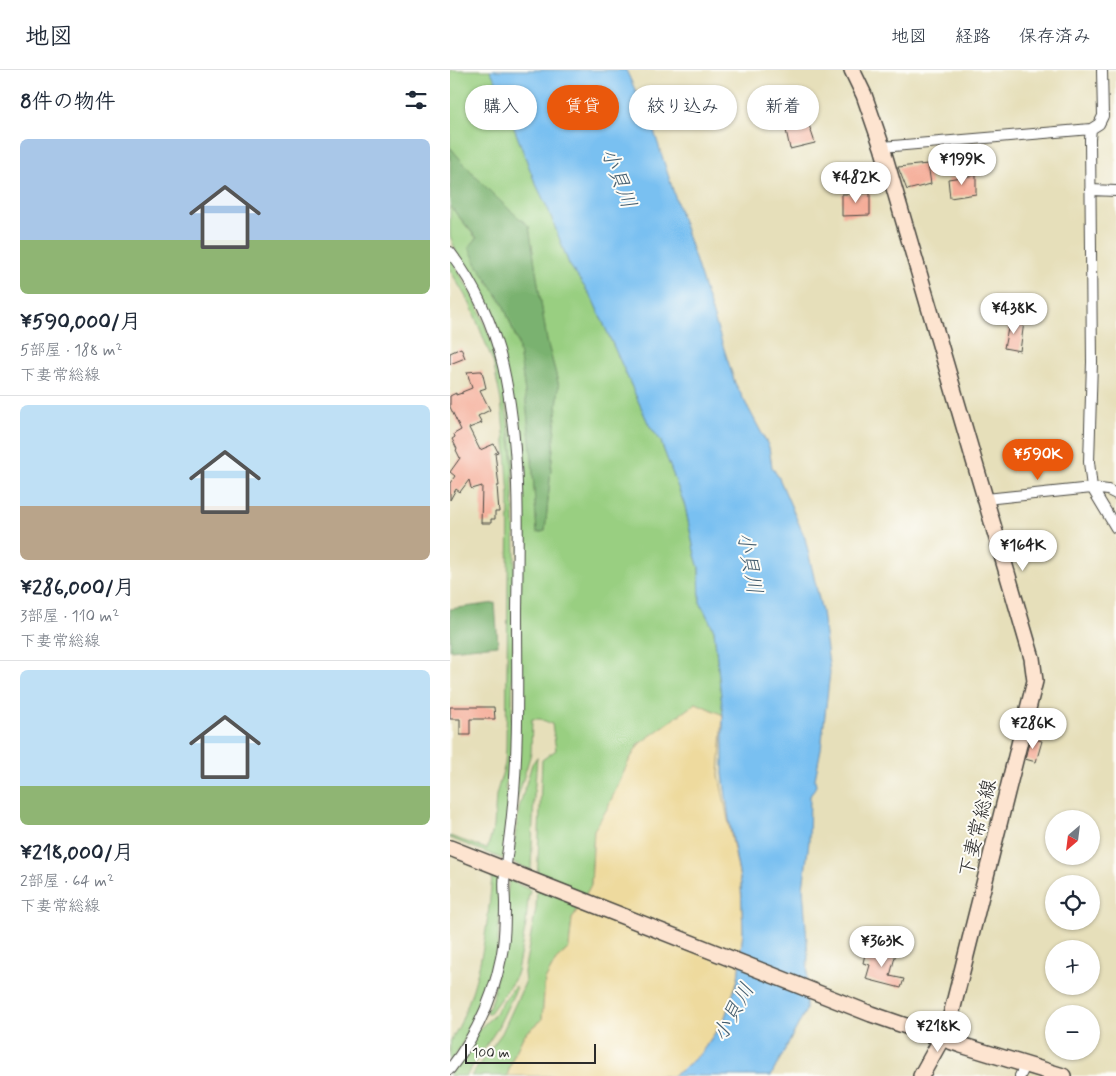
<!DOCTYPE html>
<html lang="ja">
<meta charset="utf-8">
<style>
:root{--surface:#fff;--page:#f2f2f3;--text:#1f2937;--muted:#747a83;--line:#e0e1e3;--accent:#ea580c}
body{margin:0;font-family:Mynerve,"Klee One",sans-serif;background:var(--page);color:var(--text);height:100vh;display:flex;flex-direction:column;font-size:19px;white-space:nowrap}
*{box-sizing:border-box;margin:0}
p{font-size:16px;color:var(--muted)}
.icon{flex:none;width:28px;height:28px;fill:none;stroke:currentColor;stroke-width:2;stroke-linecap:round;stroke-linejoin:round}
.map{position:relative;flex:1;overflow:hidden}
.details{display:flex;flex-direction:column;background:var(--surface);width:450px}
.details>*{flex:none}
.hud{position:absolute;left:15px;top:15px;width:475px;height:45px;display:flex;gap:10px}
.needle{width:32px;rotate:208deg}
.controls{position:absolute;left:595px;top:740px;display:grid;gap:10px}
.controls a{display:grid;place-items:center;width:55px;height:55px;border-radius:50%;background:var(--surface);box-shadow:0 1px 4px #0004;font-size:25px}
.scale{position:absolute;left:15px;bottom:12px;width:131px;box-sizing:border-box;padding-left:5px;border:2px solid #2b2b2b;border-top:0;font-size:14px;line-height:18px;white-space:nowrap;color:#2b2b2b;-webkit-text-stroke:4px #fdfcf7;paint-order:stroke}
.price{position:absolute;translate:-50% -42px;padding:0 11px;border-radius:18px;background:#fff;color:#222;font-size:16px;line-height:32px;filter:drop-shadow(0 1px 2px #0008)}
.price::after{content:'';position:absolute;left:50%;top:30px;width:15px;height:11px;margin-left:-8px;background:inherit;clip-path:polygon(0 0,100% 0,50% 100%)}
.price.on{background:var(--accent);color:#fff}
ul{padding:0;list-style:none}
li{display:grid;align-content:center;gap:10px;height:265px;padding:0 20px}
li+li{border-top:1px solid var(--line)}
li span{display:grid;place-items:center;height:155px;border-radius:8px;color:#555}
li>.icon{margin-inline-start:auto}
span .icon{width:90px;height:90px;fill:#fffc;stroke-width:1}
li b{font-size:21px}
h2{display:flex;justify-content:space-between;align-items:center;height:60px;padding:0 20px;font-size:21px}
.pill{padding:0 18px;border-radius:22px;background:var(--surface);box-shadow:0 1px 4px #0004;font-size:18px;line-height:45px}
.pill.on{background:var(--accent);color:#fff}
header{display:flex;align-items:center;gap:30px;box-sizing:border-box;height:70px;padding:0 25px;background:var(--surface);border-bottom:1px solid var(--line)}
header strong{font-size:24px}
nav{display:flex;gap:28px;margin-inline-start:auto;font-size:18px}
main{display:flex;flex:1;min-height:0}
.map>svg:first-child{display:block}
.green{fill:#99cf81;stroke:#627d56}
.forest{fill:#7ab26f;stroke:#526e4d}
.sand{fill:#eeda9e;stroke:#8c8264}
.water{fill:#79c0f1;stroke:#52768e}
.building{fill:#f5ad99}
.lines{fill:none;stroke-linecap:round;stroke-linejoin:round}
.street-casing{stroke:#474640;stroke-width:12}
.secondary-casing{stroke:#474640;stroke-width:18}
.street{stroke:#fff;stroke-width:10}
.secondary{stroke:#fde4d0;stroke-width:15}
.labels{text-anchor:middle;stroke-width:4;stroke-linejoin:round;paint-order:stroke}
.street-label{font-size:20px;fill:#2b2b2b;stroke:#fdfcf7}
.water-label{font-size:21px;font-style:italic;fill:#465f70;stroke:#fdfcf7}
</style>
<header>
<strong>地図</strong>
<nav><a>地図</a><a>経路</a><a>保存済み</a></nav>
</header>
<main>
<section class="details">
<h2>8件の物件<svg class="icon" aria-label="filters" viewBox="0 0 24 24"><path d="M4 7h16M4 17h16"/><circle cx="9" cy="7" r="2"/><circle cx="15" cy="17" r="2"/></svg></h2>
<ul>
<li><span style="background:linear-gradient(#a9c7e8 65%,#8fb573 0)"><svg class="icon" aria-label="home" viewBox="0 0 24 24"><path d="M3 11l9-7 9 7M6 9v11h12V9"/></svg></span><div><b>¥590,000/月</b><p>5部屋 · 188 m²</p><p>下妻常総線</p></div></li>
<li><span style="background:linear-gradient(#bfe0f5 65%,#b9a48a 0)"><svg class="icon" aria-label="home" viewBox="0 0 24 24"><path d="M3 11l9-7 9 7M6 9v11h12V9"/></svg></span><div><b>¥286,000/月</b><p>3部屋 · 110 m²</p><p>下妻常総線</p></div></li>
<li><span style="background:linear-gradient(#bfe0f5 75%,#8fb573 0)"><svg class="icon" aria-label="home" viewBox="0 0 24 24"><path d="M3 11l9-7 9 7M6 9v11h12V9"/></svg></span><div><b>¥218,000/月</b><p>2部屋 · 64 m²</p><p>下妻常総線</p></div></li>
</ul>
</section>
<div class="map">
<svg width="666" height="1006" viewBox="0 0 666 1006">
<rect width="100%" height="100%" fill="#fdfcf7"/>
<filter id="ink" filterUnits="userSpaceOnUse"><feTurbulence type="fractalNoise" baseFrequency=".02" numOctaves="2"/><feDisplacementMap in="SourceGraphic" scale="10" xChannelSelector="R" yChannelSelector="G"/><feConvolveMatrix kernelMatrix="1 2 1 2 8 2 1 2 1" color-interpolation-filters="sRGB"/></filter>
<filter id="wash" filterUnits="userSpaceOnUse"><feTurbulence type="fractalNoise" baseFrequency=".0096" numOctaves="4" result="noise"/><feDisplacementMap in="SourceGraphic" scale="20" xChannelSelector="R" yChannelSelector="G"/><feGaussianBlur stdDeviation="1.12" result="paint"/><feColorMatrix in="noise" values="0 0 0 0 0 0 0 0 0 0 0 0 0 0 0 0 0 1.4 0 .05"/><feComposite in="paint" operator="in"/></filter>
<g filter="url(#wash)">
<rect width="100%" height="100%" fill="#e6dfba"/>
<path class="green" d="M0,0H40L47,13L84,110L99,141L119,194L142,228L199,355L211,371L212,375L235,436L245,485L249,498L250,532L264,560L273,645L246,633L189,674L179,691L157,739L144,760L141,815L122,849L119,878L106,890L95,910L92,950L74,965L63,988L57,1006H21L52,963L75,913L74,902L86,838L92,690L106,680L102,654L90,649H82L81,683L66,733L70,463L53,283L8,186L0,166V136L27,169L26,193L53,234L68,273L75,322L82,388L87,462L95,461L109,316L97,271L79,157L59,140L18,99L0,77Z
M0,186L27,234L50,294L62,384L65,481L61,695L58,702L55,719L60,729L53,789L0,768V766L37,779L44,757L46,725L55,694L56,678L59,427L56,383L51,331L43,292L20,234L0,200Z
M87,687L84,726L81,800L62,792L69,738L82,694Z
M42,806L50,808L51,833L47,882L42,910L32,939L0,995V976L1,973L0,972C5,963 11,954 14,944C32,900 38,853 42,806Z
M59,810L80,820L78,829L76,854L67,901L64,910L39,944L36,943L43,928Z
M65,916L66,919L47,959L16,1006H0V1003L29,959L42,947Z"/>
<path class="forest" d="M0,77C24,106 50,133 79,156L97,271L109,316L95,461L87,463L82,388L75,322L68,273L53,234L26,193L19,177L27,168L0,136Z
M45,533L48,575L0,580V539Z"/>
<path class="sand" d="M246,633L273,645L269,705L291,814L293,861L288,909L274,950L251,983L233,999L222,1006H57L63,988L74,965L92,950L95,910L106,890L119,878L122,849L141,815L144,760L157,739L179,691L189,674Z"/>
<path class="water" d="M40,0H176L204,61L285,313L319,377L322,397L329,408L355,468L372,542L380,602L371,679L365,709L366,716L360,726L359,772L353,818L358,885L356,940L321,1006H222L233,999L251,983L274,950L288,909L293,861L291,814L279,749L273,704V645L264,560L250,532L249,498L245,485L235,436L212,375L211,371L199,355L142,228L119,194L99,141L84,110L47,13Z"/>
<g id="blocks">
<path class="building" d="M359,55L365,73L340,79L336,60Z
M478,94L481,114L457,120L448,97Z
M526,105V124L500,128L498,109Z
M420,123V145L392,146V124Z
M560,249L574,252L570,281L554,278Z
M11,278L15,288L0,294V283Z
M29,301H32L36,318L30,320L40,340L28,346L32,353L19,358L30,380L44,374L48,382L45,383L49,416H47L49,442H45V449H41V453H31L32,416L22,419L21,418L19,410L10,422L6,419L0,430V413L5,406L0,402L10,388L6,380L7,379L2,369L5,367L4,364L11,360L0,337V326L6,323V325L12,323V324V322L22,318L17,302Z
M0,637H44L45,649H20V665H10V649H0Z
M580,668L592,671L586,692L575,689Z
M416,880L435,885L436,880L446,883L440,906L454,909L451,918L416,909L420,895L413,893Z"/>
</g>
</g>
<g filter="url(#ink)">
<use href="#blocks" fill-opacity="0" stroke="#474640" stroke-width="1"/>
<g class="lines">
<g class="street-casing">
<path id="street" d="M641,59L640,69L642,292L639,392L642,418L666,458
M432,77L641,59L649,54L653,46L652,0
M640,120L666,121
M0,182C25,215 44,256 53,296C71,376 68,460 67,541C67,609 69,678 62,745C60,765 57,784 55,804C53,813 55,824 55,833C55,852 55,870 51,888C43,929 25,967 0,999
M536,429L642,418L658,420L666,424
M570,1006L576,994"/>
</g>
<g class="secondary-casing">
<path id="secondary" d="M402,0L414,25L432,77L582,588L585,611L500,949L492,968L471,1006
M0,778L421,944L511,975L613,1006"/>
</g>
<use href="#street" class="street"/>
<use href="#secondary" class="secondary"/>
</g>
</g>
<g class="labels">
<g class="street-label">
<text transform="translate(527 758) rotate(-76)" y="7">下妻常総線</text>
</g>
<g class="water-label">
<text transform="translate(169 108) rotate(69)" y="7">小貝川</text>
<text transform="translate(300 493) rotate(80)" y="7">小貝川</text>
<text transform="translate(283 942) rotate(-61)" y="7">小貝川</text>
</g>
</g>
</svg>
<div class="controls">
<a><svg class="needle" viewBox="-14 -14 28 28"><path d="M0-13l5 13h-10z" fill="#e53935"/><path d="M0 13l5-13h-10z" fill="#747a83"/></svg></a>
<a><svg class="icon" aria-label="locate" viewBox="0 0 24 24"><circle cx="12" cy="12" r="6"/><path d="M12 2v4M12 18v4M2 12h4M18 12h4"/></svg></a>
<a>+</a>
<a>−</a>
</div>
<div class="scale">100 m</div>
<b class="price" style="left:512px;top:116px">¥199K</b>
<b class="price" style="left:406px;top:134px">¥482K</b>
<b class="price" style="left:564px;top:265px">¥438K</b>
<b class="price on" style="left:588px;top:411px">¥590K</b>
<b class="price" style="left:573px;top:502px">¥164K</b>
<b class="price" style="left:583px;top:680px">¥286K</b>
<b class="price" style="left:432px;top:898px">¥363K</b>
<b class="price" style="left:488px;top:983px">¥218K</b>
<div class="hud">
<a class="pill">購入</a>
<a class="pill on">賃貸</a>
<a class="pill">絞り込み</a>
<a class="pill">新着</a>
</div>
</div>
</main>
